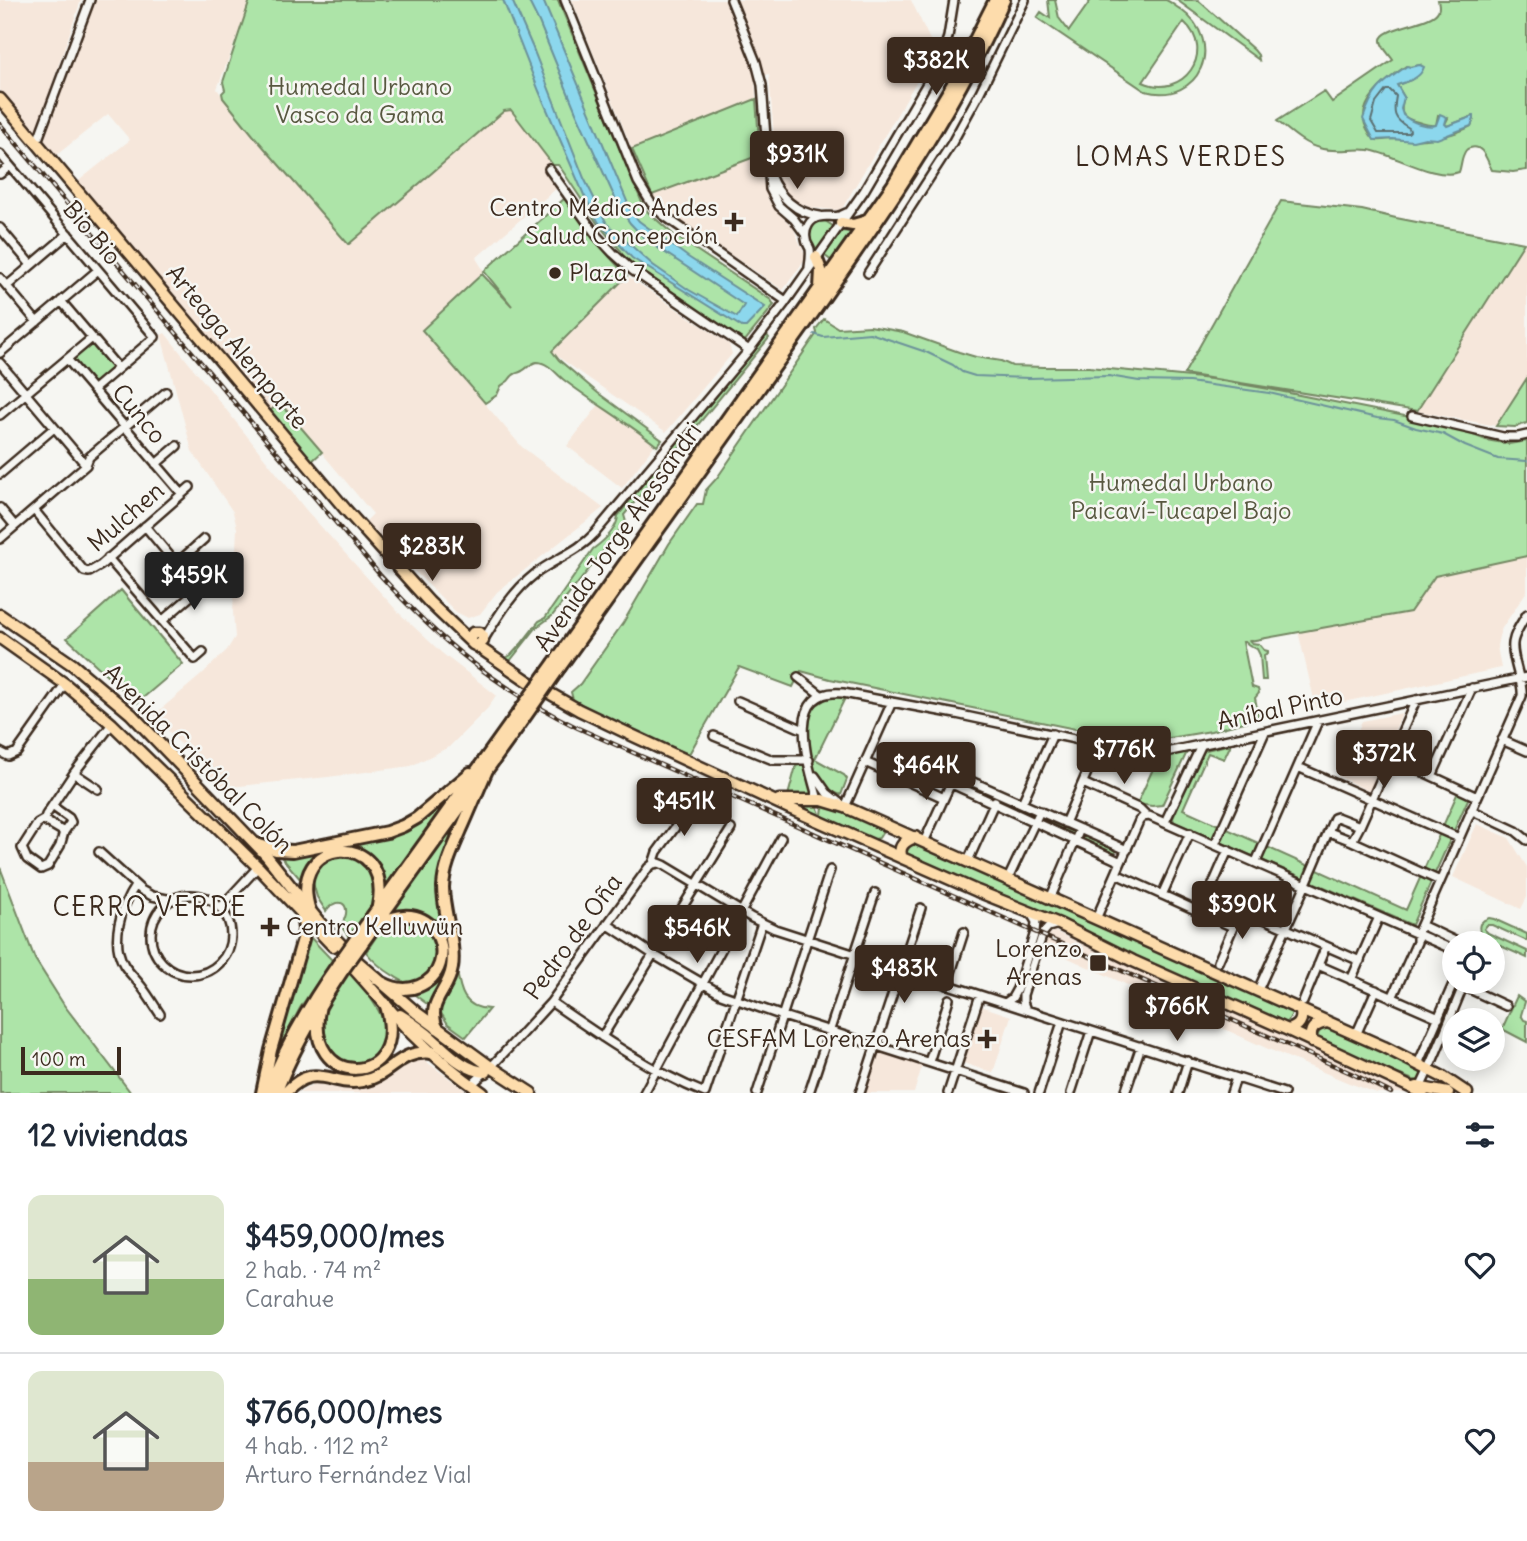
<!DOCTYPE html>
<html lang="es">
<meta charset="utf-8">
<style>
:root{--surface:#fff;--page:#f6f6f7;--text:#1f2937;--muted:#747a83;--line:#e0e1e3;--accent:#3b2a1e}
body{margin:0;font-family:Delius,sans-serif;background:var(--page);color:var(--text);height:100vh;display:flex;flex-direction:column;font-size:26px;white-space:nowrap}
*{box-sizing:border-box;margin:0}
p{font-size:23px;color:var(--muted)}
.icon{flex:none;width:38px;height:38px;fill:none;stroke:currentColor;stroke-width:2;stroke-linecap:round;stroke-linejoin:round}
.map{position:relative;height:1093px;overflow:hidden}
.side{display:flex;flex-direction:column;background:var(--surface);flex:1}
.side>*{flex:none}
.fabs{position:absolute;left:1442px;top:931px;display:grid;gap:14px}
.fabs a{display:grid;place-items:center;width:63px;height:63px;border-radius:50%;background:var(--surface);box-shadow:0 4px 18px #0003;font-size:35px}
.scale{position:absolute;left:21px;bottom:18px;width:100px;box-sizing:border-box;padding-left:7px;border:4px solid #3b2a1e;border-top:0;font-size:19px;line-height:24px;white-space:nowrap;color:#3b2a1e;-webkit-text-stroke:5px #f6f6f2;paint-order:stroke}
.price{position:absolute;translate:-50% -60px;padding:0 16px;border-radius:7px;background:var(--accent);color:#fff;font-size:23px;line-height:46px;filter:drop-shadow(0 2px 4px #0008)}
.price::after{content:'';position:absolute;left:50%;top:42px;width:21px;height:16px;margin-left:-10px;background:inherit;clip-path:polygon(0 0,100% 0,50% 100%)}
.price.current{background:#222;color:#fff}
ul{padding:0;list-style:none}
li{display:flex;align-items:center;gap:21px;height:175px;padding:0 28px}
li+li{border-top:2px solid var(--line)}
li span{display:grid;place-items:center;flex:none;width:196px;height:140px;border-radius:14px;color:#555}
li>.icon{margin-inline-start:auto}
span .icon{width:84px;height:84px;fill:#fffc;stroke-width:1}
li b{font-size:30px}
h2{display:flex;justify-content:space-between;align-items:center;height:84px;padding:0 28px;font-size:30px}
.map>svg:first-child{display:block}
.built{fill:#f6e7db}
.green{fill:#ade4a8;stroke:#748763;stroke-width:2;fill-rule:evenodd}
.water{fill:#8cd7ed;stroke:#6c929a;stroke-width:2}
.lines{fill:none;stroke-linecap:round;stroke-linejoin:round}
.shore{stroke:#5b6f71;stroke-width:2}
.stream{stroke:#6c929a;stroke-width:2}
.minor-casing{stroke:#3b2a1e;stroke-width:12}
.major-casing{stroke:#3b2a1e;stroke-width:15}
.highway-casing{stroke:#3b2a1e;stroke-width:16}
.minor{stroke:#f6f6f2;stroke-width:7}
.major{stroke:#fddcac;stroke-width:10}
.highway{stroke:#fddcac;stroke-width:10}
.rail-casing{stroke:#3b2a1e;stroke-width:4.5}
.rail{stroke:#f6f6f2;stroke-width:2;stroke-dasharray:5;stroke-linecap:butt}
.highway-bridge-casing{stroke:#3b2a1e;stroke-width:16;stroke-linecap:butt}
.highway-bridge{stroke:#fddcac;stroke-width:10}
.poi-dot{fill:#3b2a1e;stroke:#f6f6f2;stroke-width:2.5}
.labels{text-anchor:middle;stroke-width:5;stroke-linejoin:round;paint-order:stroke}
.park-label{font-size:24px;fill:#585840;stroke:#f6f6f2}
.poi-label{font-size:24px;fill:#3b2a1e;stroke:#f6f6f2;text-anchor:end}
.street-label{font-size:24px;fill:#3b2a1e;stroke:#f6f6f2}
.neighbourhood-label{font-size:26px;letter-spacing:2px;fill:#3b2a1e;stroke:#f6f6f2}
</style>
<div class="map">
<svg width="1527" height="1093" viewBox="0 0 1527 1093">
<rect width="100%" height="100%" fill="#f6f6f2"/>
<filter id="ink" filterUnits="userSpaceOnUse"><feTurbulence type="fractalNoise" baseFrequency=".0143" numOctaves="2"/><feDisplacementMap in="SourceGraphic" scale="14" xChannelSelector="R" yChannelSelector="G"/><feConvolveMatrix kernelMatrix="1 2 1 2 8 2 1 2 1" color-interpolation-filters="sRGB"/></filter>
<g filter="url(#ink)">
<path class="built" d="M0,0H81L35,134L0,90Z
M96,0H251L217,89L253,135L508,105L565,181L476,258L484,271L421,330L522,447L603,508L497,592L480,614L468,618L456,612L365,522L373,514L281,404L270,411L225,356L76,183L130,140L108,114L54,157L42,142Z
M572,0H911L932,44L933,53L843,207L838,210L812,208L799,203L789,196L782,187L777,176L769,74L755,79L756,99L632,149Z
M760,155L764,186L768,199L775,210L793,227L806,258L783,290L679,220L666,210L652,195Z
M1524,243L1527,244V378L1496,426L1417,411Z
M627,276L729,344L732,354L666,432L551,352Z
M165,333L306,510L399,613L443,654L496,695L488,708L449,747L411,766L328,777L220,788L154,715L200,676L227,650L235,637L233,612L237,528L233,512L192,451L161,335Z
M601,402L656,443L622,488L567,446Z
M1527,556V591L1502,628L1499,636L1497,646L1501,668L1316,708L1298,631L1410,612L1435,576Z
M1402,713L1370,792L1338,776L1362,721Z
M1477,824L1509,838L1527,867V897L1521,909L1453,877Z
M1054,931L1164,983L1351,1065L1408,1093H1377L1349,1083L1266,1048L1044,947L1049,935Z
M981,1006L1011,1016L993,1073L963,1063Z
M877,1051L922,1066L914,1093H863Z
M417,1058L424,1060L469,1093H299L313,1084H327L354,1088L376,1082L399,1065Z"/>
<path class="green" d="M250,0H558L643,205L648,212L674,235L771,300L774,305L745,341L721,326L622,257L621,251L597,223L562,170L558,165H553L511,110L504,111L349,244H348L253,135L223,98L222,93L225,90L223,82Z
M1048,0H1055L1059,18L1069,31L1091,0C1109,0 1127,0 1145,0C1151,0 1161,0 1166,0C1171,2 1176,7 1180,9C1228,43 1199,106 1145,91L1037,18L1041,12L1050,18ZM1184,22C1217,52 1183,100 1143,82Z
M1177,0H1198L1254,50L1258,55L1259,60Z
M1438,0H1527V170L1513,172L1492,170C1487,161 1483,143 1470,148C1466,149 1465,151 1463,156C1461,161 1461,167 1459,172C1435,181 1394,154 1369,150C1353,148 1334,153 1319,148C1303,144 1290,131 1277,121L1324,91L1332,102L1393,60C1390,55 1382,48 1381,41C1379,27 1432,24 1438,11C1440,8 1439,4 1438,0ZM1420,65L1411,80L1397,85L1404,97C1399,113 1401,118 1418,122C1425,124 1429,126 1436,125L1438,115L1448,118L1445,124L1447,126L1473,116L1474,119L1471,126C1447,139 1420,141 1393,139C1388,139 1382,141 1377,140C1371,139 1370,133 1367,129C1353,104 1389,78 1406,66L1410,67Z
M756,99L760,155L652,195L632,149Z
M565,198L607,254L627,276L552,351L559,360L598,393L662,440L657,446C627,422 594,403 564,380C556,374 548,362 537,362C530,363 526,370 520,372C518,373 516,373 515,374C512,375 510,379 508,381L501,386L497,395L485,403L422,330L482,274L512,306L484,271Z
M1281,201L1362,210L1396,218L1524,243L1417,411L1184,374Z
M818,221H825L841,231L852,232L832,261L814,248L809,243V227Z
M824,319L838,328L870,326L903,332L959,352L976,357L1001,361L1012,366L1044,367H1089L1211,379L1269,389L1445,424L1486,440L1509,444L1527,441V556L1435,576L1410,612L1250,641L1252,643L1259,644L1264,650L1268,651V653L1264,655L1266,680H1262L1260,655L1257,649L1249,645L1245,642H1243L1252,687L1258,689L1259,693L1255,698L1259,718L1211,731L1164,739H1137L1095,733L830,679L801,671L793,687L739,667L689,754L636,733L573,700L571,692L580,684L623,623L669,544L697,504H703L706,490L717,478L817,333L816,329Z
M767,335L769,338L624,515L626,522L552,616L537,627L510,661H506L504,659L511,655L521,644L539,621L545,618L593,549C604,541 617,530 618,516L656,468Z
M91,342L113,369L92,387L69,360Z
M1527,378V423L1515,427L1496,426Z
M280,403L322,452L312,461L270,411Z
M121,590L183,664L137,703L67,638Z
M834,694L846,696L815,759L844,775L847,779L841,795C825,790 814,774 805,761L809,710Z
M1231,744L1224,759L1208,753L1183,809L1406,910L1458,792L1469,797L1412,925L1174,822L1173,818L1202,751Z
M1187,752L1162,805L1152,806L1137,804L1158,758Z
M805,764L813,795L822,819L786,803L796,766Z
M955,776L1117,850L1114,855L952,781Z
M453,795L383,892C383,868 376,863 358,850L309,864L302,881L282,858L281,855L412,826L427,816Z
M467,806L440,902L449,968L431,1007L411,992L442,968L431,920L417,913L386,918Z
M823,806H830L876,826L881,829L882,833L879,838L871,840L826,818L822,815Z
M912,843L1294,1010L1287,1023L1134,958L1081,930L1027,906L905,855Z
M332,856H355L373,871L375,900L349,937L341,926C343,922 345,919 346,914C348,898 332,901 326,911L317,897L313,883L308,880L312,872Z
M0,867L35,959L64,1005L131,1093H0Z
M1489,918L1494,919L1527,934V941L1492,925H1487L1484,929L1488,933L1527,951V958L1485,939C1480,934 1478,930 1480,924L1484,920Z
M397,919L416,920L433,933L438,954L432,972L410,986C405,981 399,980 394,976C384,970 373,961 366,952L382,928Z
M309,936L332,960L300,1008L275,1056Z
M456,966C460,989 462,1008 489,1009L466,1037L448,1024L437,1007Z
M350,971C361,985 385,1014 386,1031C387,1057 356,1073 335,1058C332,1055 329,1049 327,1044C322,1036 322,1023 325,1013C331,998 341,984 350,971Z
M1517,996L1525,1002L1521,1015L1524,1020L1527,1021V1042L1502,1029Z
M1324,1023L1408,1062L1425,1072L1421,1080L1416,1081L1314,1042Z"/>
<path class="water" d="M503,0H512L532,46L584,178L607,224L653,265L689,290L737,317L744,305L646,240L630,223L619,207L576,112L539,22L528,0H543L631,211L639,221L688,257L765,307L746,327H742L632,258L599,223L584,195L539,91Z
M1420,65L1424,67C1420,79 1408,81 1397,85L1404,97L1401,109L1403,115C1411,122 1426,128 1436,125L1440,114L1447,117L1445,124L1447,126L1474,116V119L1471,126L1437,139L1425,138L1413,141L1393,139L1374,140L1363,119C1373,89 1381,84 1407,66L1410,67Z"/>
<g class="lines">
<path class="shore" d="M1386,90H1390L1396,96C1393,113 1393,119 1409,128L1410,131L1408,133H1378L1371,121L1376,103Z"/>
<path class="stream" d="M814,334L823,337L870,333L926,352L953,365L962,372L975,376L1029,378L1109,376L1139,381L1189,382L1269,393L1377,418L1394,420L1416,428L1443,434L1465,446L1498,459L1527,461"/>
<g class="minor-casing">
<path id="minor" d="M565,0L638,182L651,203L663,215L786,301
M731,0L756,62L762,85L770,189L779,206L794,219L805,234
M37,142L90,0
M0,154L155,337L93,390
M549,169L597,236L613,253L632,270L749,350
M0,174L10,166
M770,175C779,197 796,213 820,216
M0,228L31,265
M809,267C810,261 811,255 810,249C809,246 806,243 806,239C804,229 810,219 819,217C831,214 833,220 846,213
M868,273L952,143L980,92L1025,0
M0,278L37,322
M7,286L68,234
M61,301L118,368
M0,353L98,270
M67,359L182,494
M0,363L86,465
M0,415L92,338
M1412,416L1503,437H1518L1527,435
M156,464L177,446
M0,474L54,428
M0,508L15,526
M34,510L84,571L89,572L101,565L190,487
M145,526L198,590
M0,539L86,465L89,457L166,392
M108,558L195,659L203,652
M177,563L204,539
M162,621L206,583
M484,639C498,616 513,591 535,574C554,559 578,552 595,533L749,350L785,303L864,191L940,61L948,37L954,0
M798,677L821,695
M738,701L804,730
M714,736L773,760H809
M1502,740L1527,751
M0,752L8,756L17,752L65,684
M1391,757L1477,797
M865,762L944,798
M1298,767L1459,838
M74,773L98,789
M815,776L827,793L845,807L892,702
M1432,776L1472,688
M901,778L914,751
M950,783L1121,862
M1083,783L1140,809L1147,816
M818,800C809,767 782,687 843,693L956,714L1131,751L1161,753L1527,677
M1022,803L1053,734
M52,806L69,818L71,822L64,832L60,846L48,866L41,869L27,859L22,848L38,823L45,819L46,815L74,773L112,724
M1471,810L1516,831L1527,840
M45,819L47,822L64,832
M1165,822L1201,746
M1065,823L1099,745
M1360,826L1416,700
M1352,841L1440,881
M924,842L955,774L1127,850
M1215,844L1265,732
M99,852L141,890L152,896L172,900
M968,861L995,801
M1256,862L1318,721
M653,864L659,863L664,865L752,918L775,929L1284,1093
M1116,874L1233,927
M1008,879L1040,811
M135,886C121,907 110,941 124,965C129,973 136,979 141,986C148,995 154,1005 160,1014
M1162,895L1190,833
M1209,895L1360,961
M151 935a40 40 0 1 1 80 0a40 40 0 1 1-80 0Z
M1050,899L1080,829
M220,908L258,867
M1201,912L1228,850
M1096,919L1139,821L1143,817L1149,816L1454,950
M607,924L654,955L721,994L783,1016L1024,1093
M1421,925L1459,943
M1218,962L1241,909
M1318,965L1439,1018
M1351,980L1379,917
M947,985L964,932
M1463,986L1506,1006
M1258,990L1306,884L1334,818L1337,817L1360,826L1352,841L1329,832
M1392,998L1417,942V934L1522,696C1523,688 1520,681 1518,673C1510,643 1510,641 1527,614
M551,1002C600,1036 650,1071 705,1093
M1303,1002L1326,946
M1005,1003L1012,998L1017,989L1035,932L1036,922L1030,912
M1026,1010L1023,1002V995L1043,933L1048,927L1059,924
M1356,1035L1376,990
M602,1037L731,829
M929,1062L949,999
M1418,1064L1454,982
M471,1085L491,1067L551,1002L648,868L653,864L657,852L693,803
M1420,1088C1437,1054 1450,1017 1465,982
M644,1093L781,838
M705,1093L762,923
M757,1093L830,870
M809,1093L875,893
M860,1093L921,908
M948,1093L980,995
M1039,1093L1062,1022
M1071,1093L1091,1031
M1125,1093L1141,1046
M1178,1093L1188,1061
M1231,1093L1236,1078"/>
</g>
<g class="major-casing">
<path id="major" d="M0,99L346,510L429,602L473,644L477,646L528,681L579,710L623,731L789,808L977,891L1059,924L1133,961L1288,1030L1423,1093
M0,615L73,665L131,714L266,855L320,923L358,962L417,1013L491,1067L531,1093
M0,638L65,684L112,724L258,867L333,946
M471,641L470,638L473,633H480L483,636V641L477,646
M779,800H822L845,807L1384,1047L1443,1077L1467,1093
M902,858C897,846 905,841 915,837
M343,957C367,982 388,1009 412,1034C434,1056 457,1075 483,1093
M400,1015C410,1021 419,1028 428,1035C445,1049 463,1071 486,1072
M1288,1030C1299,1027 1304,1020 1300,1009
M1312,1042C1308,1029 1315,1024 1327,1022
M1417,1087L1448,1093"/>
</g>
<g class="highway-casing">
<path id="highway" d="M841,223L853,225L867,221
M816,257L821,270L820,288
M554,663L892,186L952,85L995,0
M560,667C635,562 711,456 786,351C866,239 947,127 1004,0
M256,844L276,850L293,851L387,832L403,826L417,818L470,773
M310,911C285,834 394,829 378,906
M377,925C437,889 464,968 419,986C407,991 394,989 383,983
M355,940L510,724
M361,945L518,727
M320,1005C300,1091 414,1090 385,1003
M437,1028C426,1001 448,993 452,968C456,943 443,913 443,887C444,867 453,849 461,830C470,810 478,790 487,770
M262,1093L271,1050L303,939L304,929L302,913
M267,1093C285,1047 309,1005 338,964
M276,1093C293,1049 317,1009 343,970
M285,1093C315,1060 331,1087 362,1081C392,1076 398,1049 432,1053"/>
</g>
<use href="#minor" class="minor"/>
<use href="#major" class="major"/>
<use href="#highway" class="highway"/>
<g class="rail-casing">
<path id="rail" d="M0,124L380,575C441,643 496,687 578,728L1353,1074L1391,1093"/>
</g>
<use href="#rail" class="rail"/>
<g class="highway-bridge-casing">
<path id="highway-bridge" d="M510,724L554,663
M518,727L560,667
M338,964L355,940
M343,970L361,945"/>
</g>
<use href="#highway-bridge" class="highway-bridge"/>
</g>
</g>
<g class="poi-dot">
<path d="M730.5 211.5h7v7h7v7h-7v7h-7v-7h-7v-7h7z"/>
<circle cx="555" cy="273" r="7"/>
<path d="M266.5 916.5h7v7h7v7h-7v7h-7v-7h-7v-7h7z"/>
<rect x="1089" y="954" width="18" height="18" rx="3.5"/>
<path d="M983.5 1028.5h7v7h7v7h-7v7h-7v-7h-7v-7h7z"/>
</g>
<g class="labels">
<g class="park-label">
<text x="360" y="95">Humedal Urbano<tspan x="360" dy="28">Vasco da Gama</tspan></text>
<text x="1181" y="491">Humedal Urbano<tspan x="1181" dy="28">Paicaví-Tucapel Bajo</tspan></text>
</g>
<g class="poi-label">
<text x="718" y="216">Centro Médico Andes<tspan x="718" dy="28">Salud Concepción</tspan></text>
<text x="569" y="281" text-anchor="start">Plaza 7</text>
<text x="286" y="935" text-anchor="start">Centro Kelluwün</text>
<text x="1082" y="957">Lorenzo<tspan x="1082" dy="28">Arenas</tspan></text>
<text x="971" y="1047">CESFAM Lorenzo Arenas</text>
</g>
<g class="street-label">
<text transform="translate(92 233) rotate(50)" y="8">Bio Bio</text>
<text transform="translate(237 347) rotate(50)" y="8">Arteaga Alemparte</text>
<text transform="translate(139 414) rotate(50)" y="8">Cunco</text>
<text transform="translate(126 517) rotate(-41)" y="8">Mulchen</text>
<text transform="translate(618 537) rotate(-55)" y="8">Avenida Jorge Alessandri</text>
<text transform="translate(1280 709) rotate(-12)" y="8">Aníbal Pinto</text>
<text transform="translate(198 759) rotate(45)" y="8">Avenida Cristóbal Colón</text>
<text transform="translate(573 937) rotate(-54)" y="8">Pedro de Oña</text>
</g>
<g class="neighbourhood-label">
<text x="1181" y="166">LOMAS VERDES</text>
<text x="150" y="916">CERRO VERDE</text>
</g>
</g>
</svg>
<div class="fabs">
<a><svg class="icon" aria-label="locate" viewBox="0 0 24 24"><circle cx="12" cy="12" r="6"/><path d="M12 2v4M12 18v4M2 12h4M18 12h4"/></svg></a>
<a><svg class="icon" aria-label="layers" viewBox="0 0 24 24"><path d="M12 4l9 5-9 5-9-5zM3 14l9 5 9-5"/></svg></a>
</div>
<div class="scale">100 m</div>
<b class="price" style="left:936px;top:97px">$382K</b>
<b class="price" style="left:797px;top:191px">$931K</b>
<b class="price" style="left:432px;top:583px">$283K</b>
<b class="price current" style="left:194px;top:612px">$459K</b>
<b class="price" style="left:1124px;top:786px">$776K</b>
<b class="price" style="left:1384px;top:790px">$372K</b>
<b class="price" style="left:926px;top:802px">$464K</b>
<b class="price" style="left:684px;top:838px">$451K</b>
<b class="price" style="left:1242px;top:941px">$390K</b>
<b class="price" style="left:697px;top:965px">$546K</b>
<b class="price" style="left:904px;top:1005px">$483K</b>
<b class="price" style="left:1177px;top:1043px">$766K</b>
</div>
<section class="side">
<h2>12 viviendas<svg class="icon" aria-label="filters" viewBox="0 0 24 24"><path d="M4 7h16M4 17h16"/><circle cx="9" cy="7" r="2"/><circle cx="15" cy="17" r="2"/></svg></h2>
<ul>
<li><span style="background:linear-gradient(#dfe7d0 60%,#8fb573 0)"><svg class="icon" aria-label="home" viewBox="0 0 24 24"><path d="M3 11l9-7 9 7M6 9v11h12V9"/></svg></span><div><b>$459,000/mes</b><p>2 hab. · 74 m²</p><p>Carahue</p></div><svg class="icon" aria-label="heart" viewBox="0 0 24 24"><path d="M12 20l-8-8c-3-5 5-10 8-4 3-6 11-1 8 4z"/></svg></li>
<li><span style="background:linear-gradient(#dfe7d0 65%,#b9a48a 0)"><svg class="icon" aria-label="home" viewBox="0 0 24 24"><path d="M3 11l9-7 9 7M6 9v11h12V9"/></svg></span><div><b>$766,000/mes</b><p>4 hab. · 112 m²</p><p>Arturo Fernández Vial</p></div><svg class="icon" aria-label="heart" viewBox="0 0 24 24"><path d="M12 20l-8-8c-3-5 5-10 8-4 3-6 11-1 8 4z"/></svg></li>
</ul>
</section>
